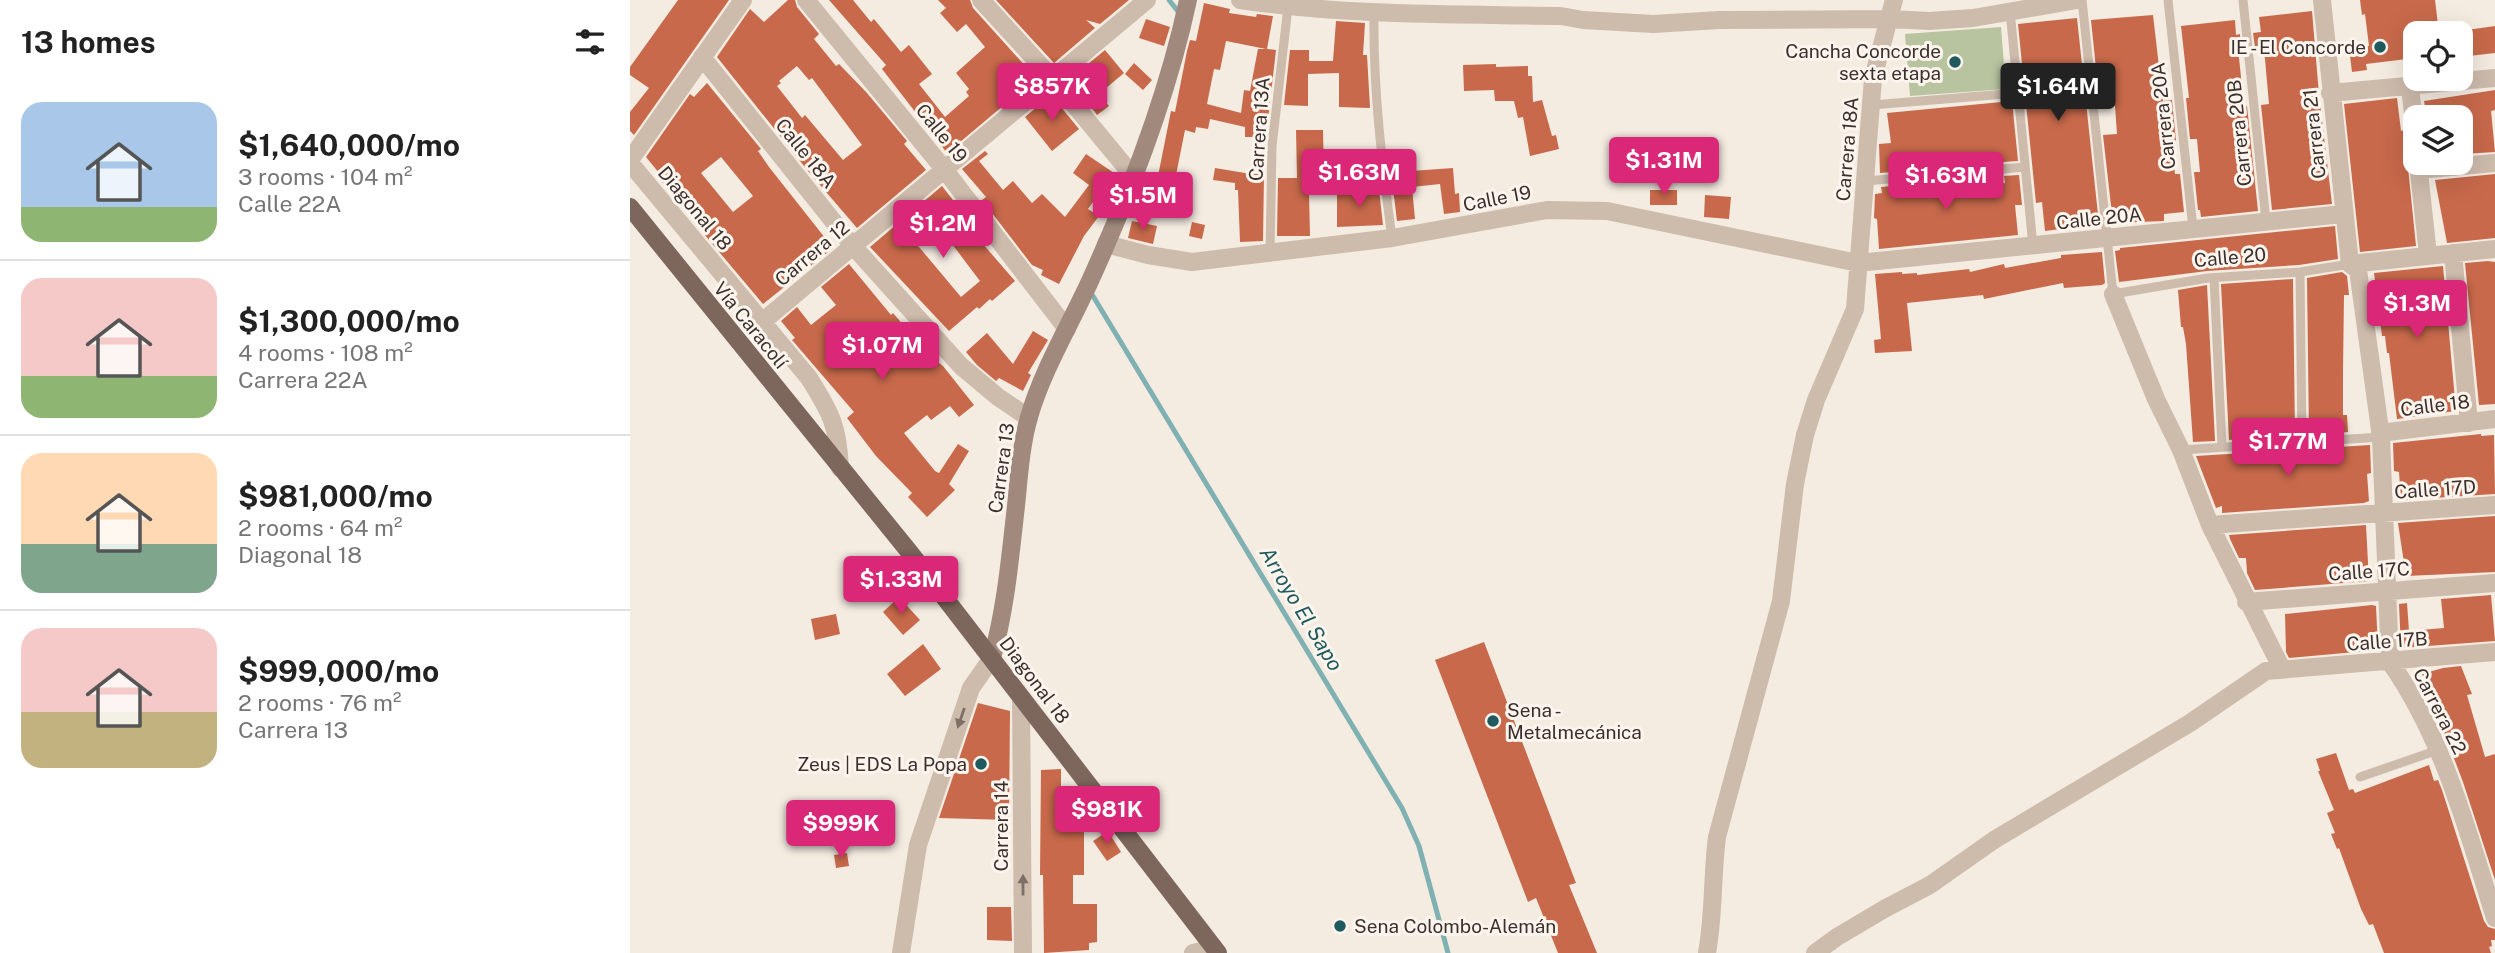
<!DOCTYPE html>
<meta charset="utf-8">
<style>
:root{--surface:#fff;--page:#f2f2f2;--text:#222;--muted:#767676;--line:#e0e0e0;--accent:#db2777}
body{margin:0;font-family:"Public Sans",sans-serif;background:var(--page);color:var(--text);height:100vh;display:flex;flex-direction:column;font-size:26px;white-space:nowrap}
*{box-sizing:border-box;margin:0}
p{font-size:23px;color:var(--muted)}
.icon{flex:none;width:38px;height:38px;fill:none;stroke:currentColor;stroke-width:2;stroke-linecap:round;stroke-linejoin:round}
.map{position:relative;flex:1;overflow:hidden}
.panel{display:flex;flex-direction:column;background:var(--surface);width:630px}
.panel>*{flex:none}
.buttons{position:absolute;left:1773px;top:21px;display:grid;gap:14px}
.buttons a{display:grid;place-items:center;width:70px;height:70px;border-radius:14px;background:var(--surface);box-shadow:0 7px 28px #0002;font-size:35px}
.price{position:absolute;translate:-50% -60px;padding:0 16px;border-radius:7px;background:var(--accent);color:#fff;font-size:23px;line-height:46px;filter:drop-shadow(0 2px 4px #0008)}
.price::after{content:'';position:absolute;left:50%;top:42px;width:21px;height:16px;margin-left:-10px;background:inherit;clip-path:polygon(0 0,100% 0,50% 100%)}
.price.current{background:#222;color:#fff}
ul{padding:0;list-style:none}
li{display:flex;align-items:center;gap:21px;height:175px;padding:0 21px}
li+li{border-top:2px solid var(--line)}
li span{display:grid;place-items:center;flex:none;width:196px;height:140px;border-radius:21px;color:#555}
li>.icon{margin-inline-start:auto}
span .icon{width:84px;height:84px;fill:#fffc;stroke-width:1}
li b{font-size:30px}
h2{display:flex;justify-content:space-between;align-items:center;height:84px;padding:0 21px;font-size:30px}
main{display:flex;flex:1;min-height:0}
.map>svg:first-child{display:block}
.green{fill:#b8c4a0}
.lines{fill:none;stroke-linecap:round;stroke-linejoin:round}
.stream{stroke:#7fb0b2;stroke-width:5}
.building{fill:#c8694b;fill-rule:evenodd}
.lane{stroke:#cdbbac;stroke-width:9}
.street{stroke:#cdbbac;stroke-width:18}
.secondary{stroke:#a18a7d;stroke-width:18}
.primary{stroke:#7d675c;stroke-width:18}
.oneway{fill:#7d6f65}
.poi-dot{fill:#1f5a5e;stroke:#fbf5ee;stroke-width:2.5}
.labels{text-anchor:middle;stroke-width:6;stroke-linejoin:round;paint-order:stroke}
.poi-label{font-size:19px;fill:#3b302b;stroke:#fbf5ee;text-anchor:end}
.street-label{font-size:19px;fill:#3b302b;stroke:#fbf5ee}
.water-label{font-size:21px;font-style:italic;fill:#1f5a5e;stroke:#fbf5ee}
</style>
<main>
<section class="panel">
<h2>13 homes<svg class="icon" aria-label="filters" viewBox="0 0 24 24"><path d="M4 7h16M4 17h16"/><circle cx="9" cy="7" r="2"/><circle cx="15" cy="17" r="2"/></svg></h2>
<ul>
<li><span style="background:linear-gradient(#a9c7e8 75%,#8fb573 0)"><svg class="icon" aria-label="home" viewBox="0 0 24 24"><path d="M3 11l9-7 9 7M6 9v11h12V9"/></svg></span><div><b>$1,640,000/mo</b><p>3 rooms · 104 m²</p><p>Calle 22A</p></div></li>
<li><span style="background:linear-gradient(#f6c9c9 70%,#8fb573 0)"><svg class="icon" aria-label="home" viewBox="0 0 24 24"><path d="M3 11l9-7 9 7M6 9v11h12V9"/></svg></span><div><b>$1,300,000/mo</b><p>4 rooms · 108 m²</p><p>Carrera 22A</p></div></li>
<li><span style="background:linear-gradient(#ffd9b3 65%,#7fa58c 0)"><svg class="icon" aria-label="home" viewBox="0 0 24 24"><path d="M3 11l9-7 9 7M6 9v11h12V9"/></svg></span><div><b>$981,000/mo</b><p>2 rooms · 64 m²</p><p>Diagonal 18</p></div></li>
<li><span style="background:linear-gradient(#f6c9c9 60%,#c2b280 0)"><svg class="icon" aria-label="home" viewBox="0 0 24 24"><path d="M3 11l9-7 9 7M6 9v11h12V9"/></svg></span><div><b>$999,000/mo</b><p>2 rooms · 76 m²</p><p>Carrera 13</p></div></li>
</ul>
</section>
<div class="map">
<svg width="1865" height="953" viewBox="0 0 1865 953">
<rect width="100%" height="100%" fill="#f4ebe1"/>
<path class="green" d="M1371,27L1376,89L1280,96L1275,34Z"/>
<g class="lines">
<path class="stream" d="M539,0L550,14
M463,296L772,808L789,846L818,953"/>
</g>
<path class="building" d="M48,0H99L4,135L0,131V112L19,88L0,75V67Z
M158,0H165L167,7L189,34L184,39L206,66L209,64L237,93L277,141L274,144L296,170L227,228L178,171L87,57L120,9L134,22ZM167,66L179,80L182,78L232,145L213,160L175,115L172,118L147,86L151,83L149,81Z
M199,0H223L241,22L244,19L271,52L279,45L302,74L289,84L315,117L339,96L336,92L339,89L326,73L355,47L336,24L327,32L310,13L316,8L308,0H340L343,8L406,78L317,153L252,69L256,65Z
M366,0H499L470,24L456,20L465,28L424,63Z
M1730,0H1805L1809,33H1785V58L1736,64L1737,70L1722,72L1719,48L1739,46L1735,14L1732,15Z
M574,3L600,9L599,13L626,17L627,14L643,16L637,49L646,50L636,137H615V127L580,119L578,129L566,127L565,133L555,130L543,190L526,186L541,111L545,112L557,51L560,40L566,41ZM596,41L636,49H628L620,91L614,90L611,113L577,104L584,69L590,70Z
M1682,11L1689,95L1702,204L1642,210L1631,105L1639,104L1635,59L1632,46L1625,47L1623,33L1631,32L1629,17Z
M1523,15L1533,101L1542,100L1546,141H1541L1545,174H1550L1554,212L1534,214V221L1483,223L1473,135L1487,134L1485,106L1470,107L1461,20Z
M1447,18L1469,224L1415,231L1412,202L1406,203L1388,24Z
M516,19L540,27L534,46L509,38Z
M1605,20L1606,35L1610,34L1611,48H1608L1614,107L1617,106L1628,211L1571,217L1570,210H1568L1564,172H1570L1567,139H1560L1556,98H1559L1551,26Z
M706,21L735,23L733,55H737L740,108L709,107V73L678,74V106L654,105L660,50H679V61H703Z
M1865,26V53L1830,57V31Z
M475,50L494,73L469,94L479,106L467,115L441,78Z
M504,63L522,80L513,90L495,74Z
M866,64V67L898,66V76H902L903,102L912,100L922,136L926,135L929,149L900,156L893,117L888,118L884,101H865L864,90L834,91L833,65Z
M77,83L131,149L128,151L139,167L203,248L133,304L74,234L77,232L45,192L42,194L32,182L34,179L16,157L60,94L64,97ZM91,157L123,196L103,212L71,173Z
M1865,90V110L1861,111L1865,152L1833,154L1830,117H1797L1794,101Z
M421,95L449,129L422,151L395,117Z
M1767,98L1771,131L1773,130L1776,148L1786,246L1730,252L1714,104Z
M1382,101L1388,161L1373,162L1372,158L1342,161V165L1250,173L1249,144L1261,143L1257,113Z
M666,130H693L694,178H703L704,193H679L680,236H647L648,178H667Z
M355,151L358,154L349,161L373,190L383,181L402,203L412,194L435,217L459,185L443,173L456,154L484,173L458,209L469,216L454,236L429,284L411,275L413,270L402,265L352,200L356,197L332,169Z
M585,168L621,174H634L633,241L610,242L608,190H605V183L583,180Z
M823,168L825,194L829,193L830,212L814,214L810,184L782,187L785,219L767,221L763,188L769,187L767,172Z
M1865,174V238L1817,243L1805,180Z
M1389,175L1392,205H1385L1388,235L1249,249L1247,219L1244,218L1245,194L1252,193L1251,187L1343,179L1344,186L1375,183L1374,176Z
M312,186L354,240L346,236L385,281L362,301L360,299L349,309L347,307L319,331L240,247ZM310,220L326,240L322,244L350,281L331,297L284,241Z
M749,190L753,225L707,227V194Z
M1020,190H1047V205H1020Z
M1075,195L1101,197L1099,219L1074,217Z
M502,221L527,226L523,244L498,238Z
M562,222L575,225L572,239L559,236Z
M1705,226L1708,259L1669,265L1577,271L1489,282L1485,251L1490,250V248Z
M1472,252L1475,283L1472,285L1434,288L1433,283L1354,299L1353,295L1277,303L1282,351L1245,353L1244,340L1251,339L1245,274L1272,272V274L1287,273V275L1339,269L1340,272L1374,264L1375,268L1431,258V255Z
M1858,261L1865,262V404L1849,405L1835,263Z
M219,264L261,315L263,313L298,354L313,366L344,405L329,417L320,406L301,420L297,415L274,433L305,471L309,473L328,444L339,451L319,484L325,490L297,517L278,497L282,493L246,456L217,418L224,412L162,340L165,338L151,321L167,307L181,325L206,305L191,287Z
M1813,266L1826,411L1767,419L1759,353H1757L1755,336H1752L1744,273Z
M1712,272L1717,276L1719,295H1714L1713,370V415H1717L1718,432L1679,435L1677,278Z
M1663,279L1665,436L1599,440L1591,284Z
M1577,285L1585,441L1563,442L1556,344L1553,327H1551L1548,290Z
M403,331L418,340L398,373L401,375L393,391L369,378L366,381L347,365L336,352L357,333L383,364Z
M1851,434V436L1864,435L1865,494L1771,500L1769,472L1764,471L1763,443Z
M1740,445L1741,473L1737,474L1739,501L1734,503L1592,513V506L1586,508L1566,456Z
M1865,516V572L1776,576L1768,523Z
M1736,525L1739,581L1625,590L1617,573L1616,558H1609L1600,539L1599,535Z
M1861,595L1865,641L1771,648L1769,604L1777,603L1779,631L1814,628L1811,599Z
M269,597L290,620L273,635L253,612Z
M1742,605L1746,606L1748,650L1659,658L1656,652L1655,614Z
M206,614L210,634L185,640L181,619Z
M854,642L946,883L939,885L967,953H928L906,898L898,902L805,660Z
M293,644L311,669L275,696L257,674Z
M1831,666L1842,694L1837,695L1855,757L1865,754V880L1833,782L1792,674L1813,668Z
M348,703L380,711L379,820L309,818Z
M1706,753L1719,790L1723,789L1725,793L1799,765L1804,781L1808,780L1812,790L1854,921L1858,927L1865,929V940H1861L1862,946L1859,947L1861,953H1754L1743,924L1739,925L1731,909L1709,848L1707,849L1701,834L1705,833L1697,813L1704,810L1688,771H1690L1686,759Z
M431,769V811H446V832H454V875H443V904H467V942L459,943V950L414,953L413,875H410L411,770Z
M478,831L491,852L477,861L463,841Z
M217,853L219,866L206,868L204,855Z
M357,907H381L382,941L357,940Z"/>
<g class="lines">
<path class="lane" d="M1452,0L1483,294L1578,278L1670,272L1720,264
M1538,0L1563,228
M1613,0L1636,221
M1380,11L1403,246
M744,14C743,89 752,163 762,238
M1242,105L1388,93
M1236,181L1395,167
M640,254L642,146L658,7
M1670,272L1672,441
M1584,278L1592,447
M1551,450L1751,437
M1730,777L1808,750"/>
<path class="street" d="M176,0L314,169L437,329
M351,0L422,78L503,176
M610,0C717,16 823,14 931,16L953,20L1023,24L1090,20L1261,19L1299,21L1343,18L1447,0
M1692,0L1720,264
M72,57L223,246L331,366L368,397L399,418
M1780,86L1785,133
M1700,93L1865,78
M0,160L113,0
M0,163L179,378C201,413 208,426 210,468
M1788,163L1798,255
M1789,170L1865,163
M476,244L518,255L562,262L762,238L917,210L977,211L1228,263L1713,214
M1823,253L1839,423
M1720,264L1728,270L1751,437L1760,662C1814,739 1837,830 1865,918
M1720,264L1865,249
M1483,294L1526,399L1551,450L1580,525L1652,669
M132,322L517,0
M1750,433L1865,419
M1580,525L1865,505
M1616,602L1865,583
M391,698L393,953
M271,953L288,845L341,688L362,658
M563,953L584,948L583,953
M1077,953C1084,915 1082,876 1087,837L1151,601L1165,484L1175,435L1186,400L1225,309L1243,78L1264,0
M1185,953L1207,937L1256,908L1300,885L1364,840L1560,723L1636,671L1865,652"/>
<path class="secondary" d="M362,658C376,607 380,558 386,506C389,476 391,445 399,417C413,369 440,325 460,281C500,193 538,94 558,0"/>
<path class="primary" d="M0,207L281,554L588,953"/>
</g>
<defs><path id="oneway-solid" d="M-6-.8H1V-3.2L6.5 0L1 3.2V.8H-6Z" transform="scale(1.75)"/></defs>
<g class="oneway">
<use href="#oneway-solid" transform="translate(331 718) rotate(109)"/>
<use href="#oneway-solid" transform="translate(393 885) rotate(-90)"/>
</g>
<g class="poi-dot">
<circle cx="1750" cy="47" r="7"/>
<circle cx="1325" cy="62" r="7"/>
<circle cx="863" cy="721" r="7"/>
<circle cx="351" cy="764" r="7"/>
<circle cx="710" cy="926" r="7"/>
</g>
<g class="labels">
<g class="poi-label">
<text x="1736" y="54">IE - El Concorde</text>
<text x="1311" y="58">Cancha Concorde<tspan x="1311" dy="22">sexta etapa</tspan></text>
<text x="877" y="717" text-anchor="start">Sena -<tspan x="877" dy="22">Metalmecánica</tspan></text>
<text x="337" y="771">Zeus | EDS La Popa</text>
<text x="724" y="933" text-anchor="start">Sena Colombo-Alemán</text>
</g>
<g class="street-label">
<text transform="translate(1533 116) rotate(-96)" y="7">Carrera 20A</text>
<text transform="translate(629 129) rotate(-86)" y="7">Carrera 13A</text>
<text transform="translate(312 133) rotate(51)" y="7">Calle 19</text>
<text transform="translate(1609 133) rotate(-96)" y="7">Carrera 20B</text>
<text transform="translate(1684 134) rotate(-96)" y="7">Carrera 21</text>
<text transform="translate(1217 149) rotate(-85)" y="7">Carrera 18A</text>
<text transform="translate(176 153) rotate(51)" y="7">Calle 18A</text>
<text transform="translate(867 198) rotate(-11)" y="7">Calle 19</text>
<text transform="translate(65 208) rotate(50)" y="7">Diagonal 18</text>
<text transform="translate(1469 218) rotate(-6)" y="7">Calle 20A</text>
<text transform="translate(182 253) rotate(-40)" y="7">Carrera 12</text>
<text transform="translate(1600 257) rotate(-5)" y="7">Calle 20</text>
<text transform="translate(121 325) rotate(51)" y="7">Vía Caracolí</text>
<text transform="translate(1805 405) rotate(-7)" y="7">Calle 18</text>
<text transform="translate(371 468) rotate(-82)" y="7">Carrera 13</text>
<text transform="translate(1805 489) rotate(-4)" y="7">Calle 17D</text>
<text transform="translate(1739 571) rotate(-4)" y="7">Calle 17C</text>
<text transform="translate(1757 641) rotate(-4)" y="7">Calle 17B</text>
<text transform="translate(405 680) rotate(53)" y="7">Diagonal 18</text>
<text transform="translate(1810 711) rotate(63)" y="7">Carrera 22</text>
<text transform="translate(371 826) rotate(-90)" y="7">Carrera 14</text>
</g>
<g class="water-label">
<text transform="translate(671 609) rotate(59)" y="7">Arroyo El Sapo</text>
</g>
</g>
</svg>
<div class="buttons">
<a><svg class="icon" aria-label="locate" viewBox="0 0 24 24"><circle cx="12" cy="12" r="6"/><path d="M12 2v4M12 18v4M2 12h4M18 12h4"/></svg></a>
<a><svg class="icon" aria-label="layers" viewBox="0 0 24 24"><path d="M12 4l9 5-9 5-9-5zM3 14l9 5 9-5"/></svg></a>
</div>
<b class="price" style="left:422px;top:123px">$857K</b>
<b class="price current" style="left:1428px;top:123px">$1.64M</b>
<b class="price" style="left:1034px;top:197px">$1.31M</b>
<b class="price" style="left:729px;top:209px">$1.63M</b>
<b class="price" style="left:1316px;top:212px">$1.63M</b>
<b class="price" style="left:513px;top:232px">$1.5M</b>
<b class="price" style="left:313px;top:260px">$1.2M</b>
<b class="price" style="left:1787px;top:340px">$1.3M</b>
<b class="price" style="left:252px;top:382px">$1.07M</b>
<b class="price" style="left:1658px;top:478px">$1.77M</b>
<b class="price" style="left:271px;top:616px">$1.33M</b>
<b class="price" style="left:477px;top:846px">$981K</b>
<b class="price" style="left:211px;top:860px">$999K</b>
</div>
</main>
